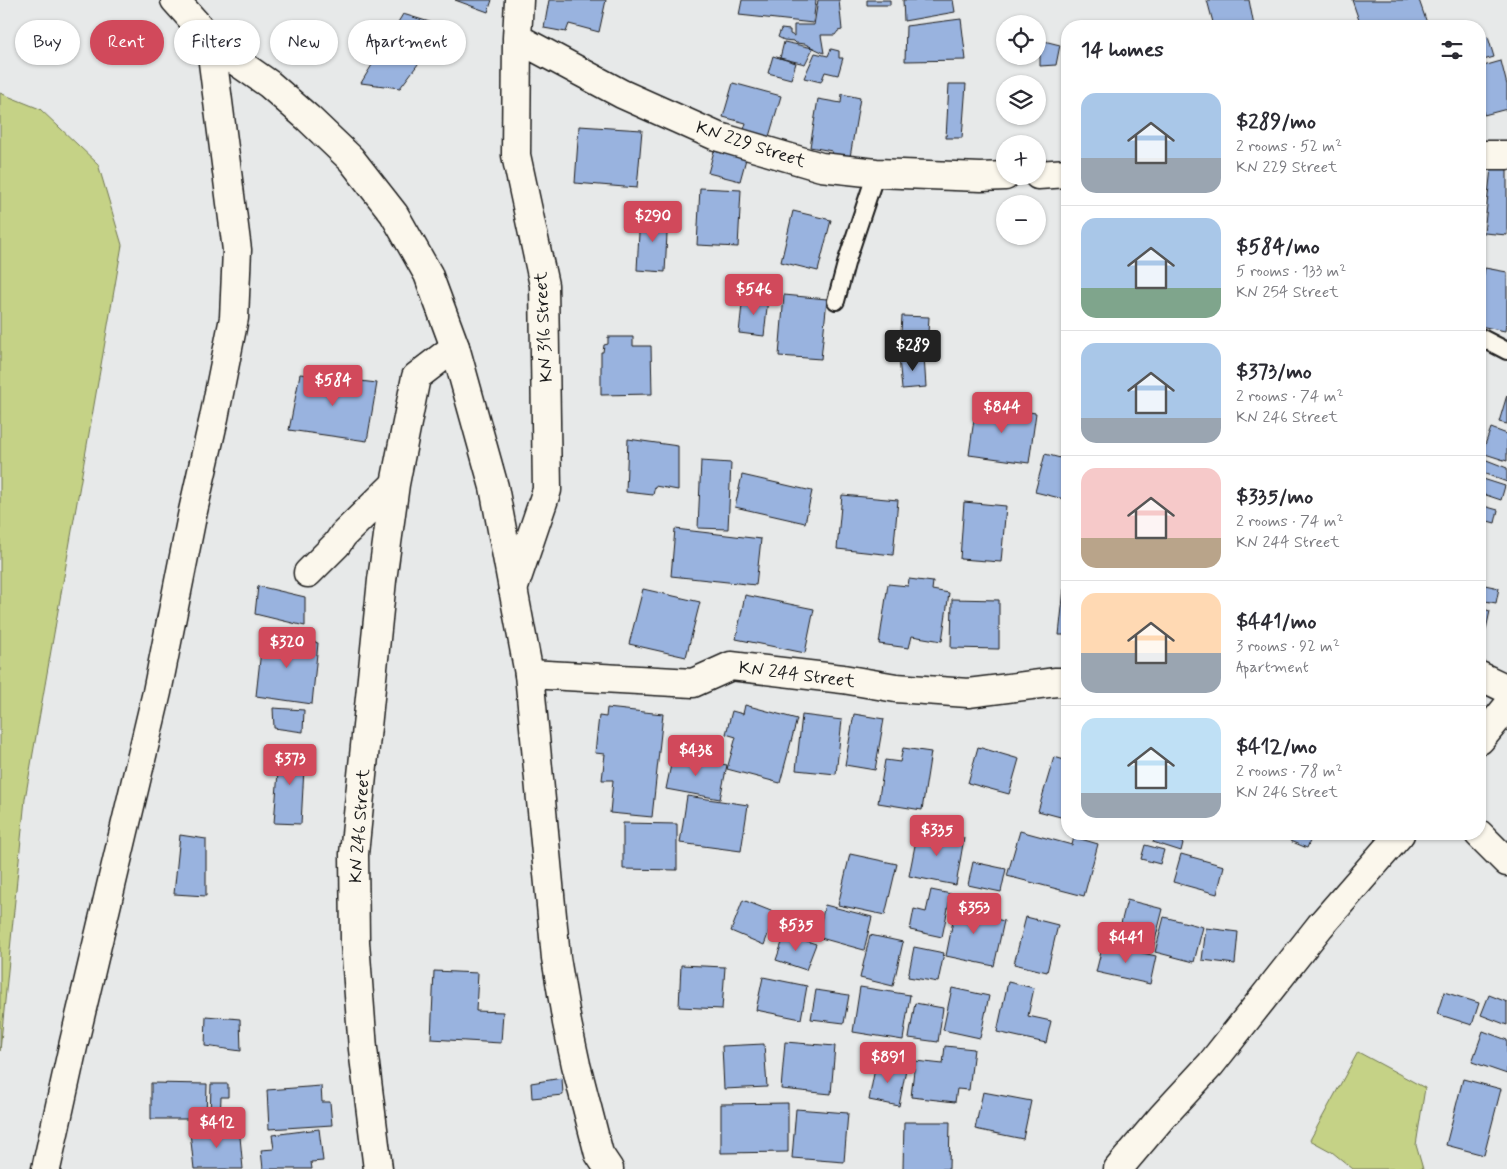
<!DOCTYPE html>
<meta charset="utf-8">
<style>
:root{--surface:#fff;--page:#f7f7f7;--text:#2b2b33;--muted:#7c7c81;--line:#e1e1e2;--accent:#d1495b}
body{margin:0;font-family:Mynerve,sans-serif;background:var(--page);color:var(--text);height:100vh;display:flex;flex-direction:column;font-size:19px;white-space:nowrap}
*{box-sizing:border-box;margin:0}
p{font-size:16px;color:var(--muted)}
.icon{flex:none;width:28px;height:28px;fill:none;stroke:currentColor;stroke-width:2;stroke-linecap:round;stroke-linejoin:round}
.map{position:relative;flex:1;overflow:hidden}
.sheet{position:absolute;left:1061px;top:20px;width:425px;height:820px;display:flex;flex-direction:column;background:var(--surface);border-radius:20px;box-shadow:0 1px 4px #0004}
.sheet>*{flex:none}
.banner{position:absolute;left:15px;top:20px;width:475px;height:45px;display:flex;gap:10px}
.buttons{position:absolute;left:996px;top:15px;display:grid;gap:10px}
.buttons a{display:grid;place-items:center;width:50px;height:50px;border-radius:50%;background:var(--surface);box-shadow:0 1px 4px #0004;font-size:25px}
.price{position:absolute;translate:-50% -42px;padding:0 11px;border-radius:5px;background:var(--accent);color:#fff;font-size:16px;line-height:32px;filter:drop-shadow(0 1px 2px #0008)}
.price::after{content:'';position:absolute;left:50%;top:30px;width:15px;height:11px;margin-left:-8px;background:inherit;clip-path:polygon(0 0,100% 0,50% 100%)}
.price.on{background:#222;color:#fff}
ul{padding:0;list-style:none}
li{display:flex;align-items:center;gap:15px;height:125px;padding:0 20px}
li+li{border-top:1px solid var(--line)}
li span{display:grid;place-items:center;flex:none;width:140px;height:100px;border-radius:15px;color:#555}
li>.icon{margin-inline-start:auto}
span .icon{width:60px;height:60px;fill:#fffc;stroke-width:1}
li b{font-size:21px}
h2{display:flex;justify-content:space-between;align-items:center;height:60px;padding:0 20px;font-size:21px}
.chip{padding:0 18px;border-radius:22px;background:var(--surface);box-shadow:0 1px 4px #0004;font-size:18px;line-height:45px}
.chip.on{background:var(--accent);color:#fff}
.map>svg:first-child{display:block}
.green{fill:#c5d286;stroke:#707751}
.building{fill:#99b3df;stroke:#1c1c1c}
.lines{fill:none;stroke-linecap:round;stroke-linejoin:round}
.service-casing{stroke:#1c1c1c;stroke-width:20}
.minor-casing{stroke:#1c1c1c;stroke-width:31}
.secondary-casing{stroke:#1c1c1c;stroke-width:31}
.service{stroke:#fbf7ec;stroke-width:16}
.minor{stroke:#fbf7ec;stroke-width:28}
.secondary{stroke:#fbf7ec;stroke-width:28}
.labels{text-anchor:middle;stroke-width:5;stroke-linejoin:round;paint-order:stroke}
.street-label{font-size:18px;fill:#1c1c1c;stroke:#fbf7ec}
</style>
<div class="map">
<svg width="1507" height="1169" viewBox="0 0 1507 1169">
<rect width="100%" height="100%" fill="#e7e9e9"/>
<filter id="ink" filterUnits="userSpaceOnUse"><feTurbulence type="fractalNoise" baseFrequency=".02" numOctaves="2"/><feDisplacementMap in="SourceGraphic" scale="10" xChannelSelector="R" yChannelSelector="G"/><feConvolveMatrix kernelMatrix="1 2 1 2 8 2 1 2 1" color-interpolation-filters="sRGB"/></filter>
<g filter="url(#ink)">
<path class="green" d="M0,93L40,109L98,164L122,245L25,799L0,1051Z
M1358,1052L1425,1088L1416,1145L1423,1169H1353L1332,1152L1310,1140Z"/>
<path class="building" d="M455,0H492L488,12Z
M549,0H606L599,32L569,24L566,32L544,28Z
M742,0H816L813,23L739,15Z
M818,0H839L842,30L838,31L835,35H821L824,53L805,44L796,43L794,41L784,40L778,37L781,29L790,30V34L794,36V25H814Z
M867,0H890V5H867Z
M903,0H953L955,12L904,21Z
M1207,0H1249L1254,26H1214Z
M1352,0H1419L1427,23L1417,26H1361Z
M403,14L446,27L400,88L361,83Z
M961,19L966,60L905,61L906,26Z
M1488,37L1494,57L1480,61V39Z
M1040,40L1060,45L1056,65L1040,66Z
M784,42L813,48L805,64L780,58Z
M831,49L839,51V58H843L838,75L825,72L821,82L804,78L815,53L828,56Z
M773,56L796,63L791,79L768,73Z
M1501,61L1507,85V109L1484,115L1482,106H1480V67Z
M733,83L781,96L768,140L743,133L746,123L723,117Z
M949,84H966L962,138H946Z
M842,94L860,98L849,163L830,160L832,151L810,147L818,99L841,103Z
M579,126L642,130L637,188L575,183Z
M714,151L746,159L740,181L708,173Z
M1491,168L1507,169V235L1484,233Z
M700,188L741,190L738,247L697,245Z
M793,211L831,220L818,271L781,262Z
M640,214L668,215L665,272L637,270Z
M1485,268L1507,272V325L1506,324L1505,331L1480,326V297Z
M743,295L768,298L764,336L739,333Z
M784,295L827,299L821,359L779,356Z
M902,316L929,317L927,349L900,348Z
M608,337H633V346H651L652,394L601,395V352H603L604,345L608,344Z
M1480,348L1486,350L1482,369H1480Z
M924,356L926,387L902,389L899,358Z
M300,374L377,383L367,441L289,430Z
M1507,395V424L1499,422Z
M976,405L1036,413L1029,463L969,455Z
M1491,428L1507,434V461L1482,453Z
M628,439L678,446V490L655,486L653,495L626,492Z
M1045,454L1068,460V500L1035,492Z
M1484,459L1507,468V482L1480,472Z
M701,461L731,463L728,529L698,528Z
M742,475L812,491L805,523L735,507Z
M1480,478L1505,486L1501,500L1480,493Z
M842,495L898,500L893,555L837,549Z
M964,502L1006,506L1001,562L960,559Z
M1480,505L1498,510L1495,523L1480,519Z
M675,529L761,539L756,585L671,576Z
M909,579L933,582L932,590L949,593L942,641L912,636L909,648L879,644L888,584L908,586Z
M1480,584L1499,588L1496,603L1480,600Z
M258,586L305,597V626L255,614Z
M643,589L700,602L686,657L629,644Z
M1064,589L1068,590V635H1059Z
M745,595L814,609L805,653L736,639Z
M952,599L999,600V649L951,648Z
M1480,608L1490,611L1482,648H1480Z
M263,632L318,643L312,704L256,696Z
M745,705L797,719L780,783L727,769L736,737L726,734L732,711L743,714Z
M273,708L304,710L303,732L274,728Z
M607,708L663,714L652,817L610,813L613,780H602L605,754L595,753L599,716L606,717Z
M854,714L884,719L875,770L845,765Z
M802,715L842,720L836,774L796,770Z
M280,747L305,750L301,824L274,823Z
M978,747L1019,759L1009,794L968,783Z
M903,748L931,752L922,810L878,803L885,760L900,762Z
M673,755L727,765L720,799L666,789Z
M1054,757L1068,761V819L1038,811Z
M687,796L748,805L741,851L680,843Z
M623,823L677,824V870L623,869Z
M918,830L964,838L956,885L909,876Z
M1020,831L1072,845L1074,837L1098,844L1084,896L1007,876Z
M1155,834L1183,843L1181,851L1153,842Z
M1293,834H1313L1307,848L1290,841Z
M180,835L206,839V896L174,894Z
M1145,845L1164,850L1160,864L1141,859Z
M850,854L897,864L885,915L838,905Z
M1181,854L1224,866L1217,894L1173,882Z
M973,862L1006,869L1001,892L968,885Z
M931,890L951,894L942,937L910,930L914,909L926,912Z
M958,896L977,900L974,914L1004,921L994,966L946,956Z
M743,900L776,913L764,945L731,931Z
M1127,900L1163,909L1152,952L1116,943Z
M825,905L872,917L864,950L817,937Z
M1026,917L1058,925L1047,972L1014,964Z
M1164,917L1203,927L1194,962L1155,952Z
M1206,928L1238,932L1235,964L1202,960Z
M785,934L816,944L806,970L776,960Z
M870,935L903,942L893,986L860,978Z
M1103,944L1156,956L1150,984L1096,972Z
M914,947L944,953L938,982L908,977Z
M681,965L725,967L722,1009L679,1007Z
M434,971L478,973L476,1011L503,1012L501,1043L431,1039Z
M763,977L807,986L801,1019L756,1010Z
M1008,982L1034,988L1028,1016L1051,1021L1046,1043L997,1032Z
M860,987L910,995L903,1040L853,1032Z
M952,988L989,996L980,1038L943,1030Z
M816,990L849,995L844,1023L811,1019Z
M1444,992L1479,1003L1472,1025L1437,1014Z
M1489,995L1507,1002V1025L1481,1015Z
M915,1003L943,1008L938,1042L909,1038Z
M206,1016L240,1019L241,1051L205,1046Z
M1483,1031L1507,1040V1074L1472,1062Z
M785,1042L835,1046L831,1094L781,1089Z
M764,1044L767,1087L724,1089L722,1046Z
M945,1046L974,1049L969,1090L957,1089L955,1102L911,1097L915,1061L943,1064Z
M876,1063L906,1069L899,1106L869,1100Z
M562,1078L563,1095L532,1098L531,1083Z
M1463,1079L1501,1089L1484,1155L1446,1145Z
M151,1083L207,1084L206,1119H151Z
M211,1084H228V1097H221L220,1119H210Z
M321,1086L322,1102H330L332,1125L269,1129L267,1090Z
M983,1092L1031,1101L1023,1139L975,1129Z
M788,1103V1152L721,1153V1104Z
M796,1109L848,1113L844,1162L792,1158Z
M904,1122H950L949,1169H903Z
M239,1126L243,1169H194L190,1132Z
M319,1129L323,1161L311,1162L312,1169H263L261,1150L274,1149L272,1135Z"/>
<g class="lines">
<g class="service-casing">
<path id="service" d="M836,301L847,260L876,173
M1480,337L1507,351"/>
</g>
<g class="minor-casing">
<path id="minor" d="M517,38L622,94L716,136L821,167L876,173L981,177L1005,176
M1480,155H1507
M1038,175L1068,173
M308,573L337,544L343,535L395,484L416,377L455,347
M513,590L547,490L544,285L516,155L517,38L519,0
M529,674L693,683L731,666L843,679L896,688L968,693L1056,682H1068
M1480,676L1507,689
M1479,834L1507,862
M46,1169L74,1042L157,692L193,511L214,418L234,318L237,250L210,39
M378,1169L363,1049L355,942L354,854L382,580L395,484"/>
</g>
<g class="secondary-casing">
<path id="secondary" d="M175,0L210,39L233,59L269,84L308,118L351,159L394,214L428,274L455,347L494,487L529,674L556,958L567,1023L576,1065L599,1154L609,1169
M1480,740L1507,707
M1118,1169L1162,1117L1211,1064L1320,926L1400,834"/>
</g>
<use href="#service" class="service"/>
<use href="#minor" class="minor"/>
<use href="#secondary" class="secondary"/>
</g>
</g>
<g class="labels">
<g class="street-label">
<text transform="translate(751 144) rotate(18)" y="6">KN 229 Street</text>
<text transform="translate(543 327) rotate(-93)" y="6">KN 316 Street</text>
<text transform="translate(797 674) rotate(7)" y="6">KN 244 Street</text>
<text transform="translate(359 826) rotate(-86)" y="6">KN 246 Street</text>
</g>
</g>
</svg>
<div class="buttons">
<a><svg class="icon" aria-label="locate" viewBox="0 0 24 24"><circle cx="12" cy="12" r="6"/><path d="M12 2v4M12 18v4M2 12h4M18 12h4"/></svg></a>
<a><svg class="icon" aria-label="layers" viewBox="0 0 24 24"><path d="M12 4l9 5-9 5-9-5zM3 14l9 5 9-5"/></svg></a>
<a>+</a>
<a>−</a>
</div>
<b class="price" style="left:653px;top:243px">$290</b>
<b class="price" style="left:754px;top:316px">$546</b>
<b class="price on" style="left:913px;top:372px">$289</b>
<b class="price" style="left:333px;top:407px">$584</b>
<b class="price" style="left:1002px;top:434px">$844</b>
<b class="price" style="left:287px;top:669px">$320</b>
<b class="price" style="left:696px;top:777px">$438</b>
<b class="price" style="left:290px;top:786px">$373</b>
<b class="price" style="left:937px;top:857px">$335</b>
<b class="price" style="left:974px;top:935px">$353</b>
<b class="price" style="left:796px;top:952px">$535</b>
<b class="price" style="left:1126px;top:964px">$441</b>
<b class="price" style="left:888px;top:1084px">$891</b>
<b class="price" style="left:217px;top:1149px">$412</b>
<div class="banner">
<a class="chip">Buy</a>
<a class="chip on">Rent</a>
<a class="chip">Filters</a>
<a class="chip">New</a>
<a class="chip">Apartment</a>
</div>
<section class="sheet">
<h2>14 homes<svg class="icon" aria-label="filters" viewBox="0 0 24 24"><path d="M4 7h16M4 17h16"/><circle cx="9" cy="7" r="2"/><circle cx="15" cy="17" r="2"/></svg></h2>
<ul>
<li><span style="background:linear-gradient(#a9c7e8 65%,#9aa5b1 0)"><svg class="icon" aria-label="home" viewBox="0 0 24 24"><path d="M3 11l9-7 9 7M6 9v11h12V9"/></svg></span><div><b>$289/mo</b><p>2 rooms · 52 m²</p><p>KN 229 Street</p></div></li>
<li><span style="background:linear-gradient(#a9c7e8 70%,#7fa58c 0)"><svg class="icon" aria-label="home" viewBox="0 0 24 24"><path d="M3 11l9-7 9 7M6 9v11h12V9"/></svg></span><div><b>$584/mo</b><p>5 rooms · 133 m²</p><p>KN 254 Street</p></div></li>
<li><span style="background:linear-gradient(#a9c7e8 75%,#9aa5b1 0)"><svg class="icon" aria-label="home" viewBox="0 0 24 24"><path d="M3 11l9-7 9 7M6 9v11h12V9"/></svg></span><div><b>$373/mo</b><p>2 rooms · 74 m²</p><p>KN 246 Street</p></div></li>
<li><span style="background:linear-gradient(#f6c9c9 70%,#b9a48a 0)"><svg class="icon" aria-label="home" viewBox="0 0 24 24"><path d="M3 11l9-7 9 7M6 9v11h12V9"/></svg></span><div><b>$335/mo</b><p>2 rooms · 74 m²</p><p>KN 244 Street</p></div></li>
<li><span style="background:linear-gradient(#ffd9b3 60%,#9aa5b1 0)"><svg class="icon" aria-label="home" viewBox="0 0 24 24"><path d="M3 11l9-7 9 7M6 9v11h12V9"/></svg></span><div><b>$441/mo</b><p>3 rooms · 92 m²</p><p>Apartment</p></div></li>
<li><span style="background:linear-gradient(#bfe0f5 75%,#9aa5b1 0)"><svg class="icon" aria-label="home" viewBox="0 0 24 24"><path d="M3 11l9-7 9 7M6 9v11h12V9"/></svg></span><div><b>$412/mo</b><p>2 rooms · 78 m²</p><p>KN 246 Street</p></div></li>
</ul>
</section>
</div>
